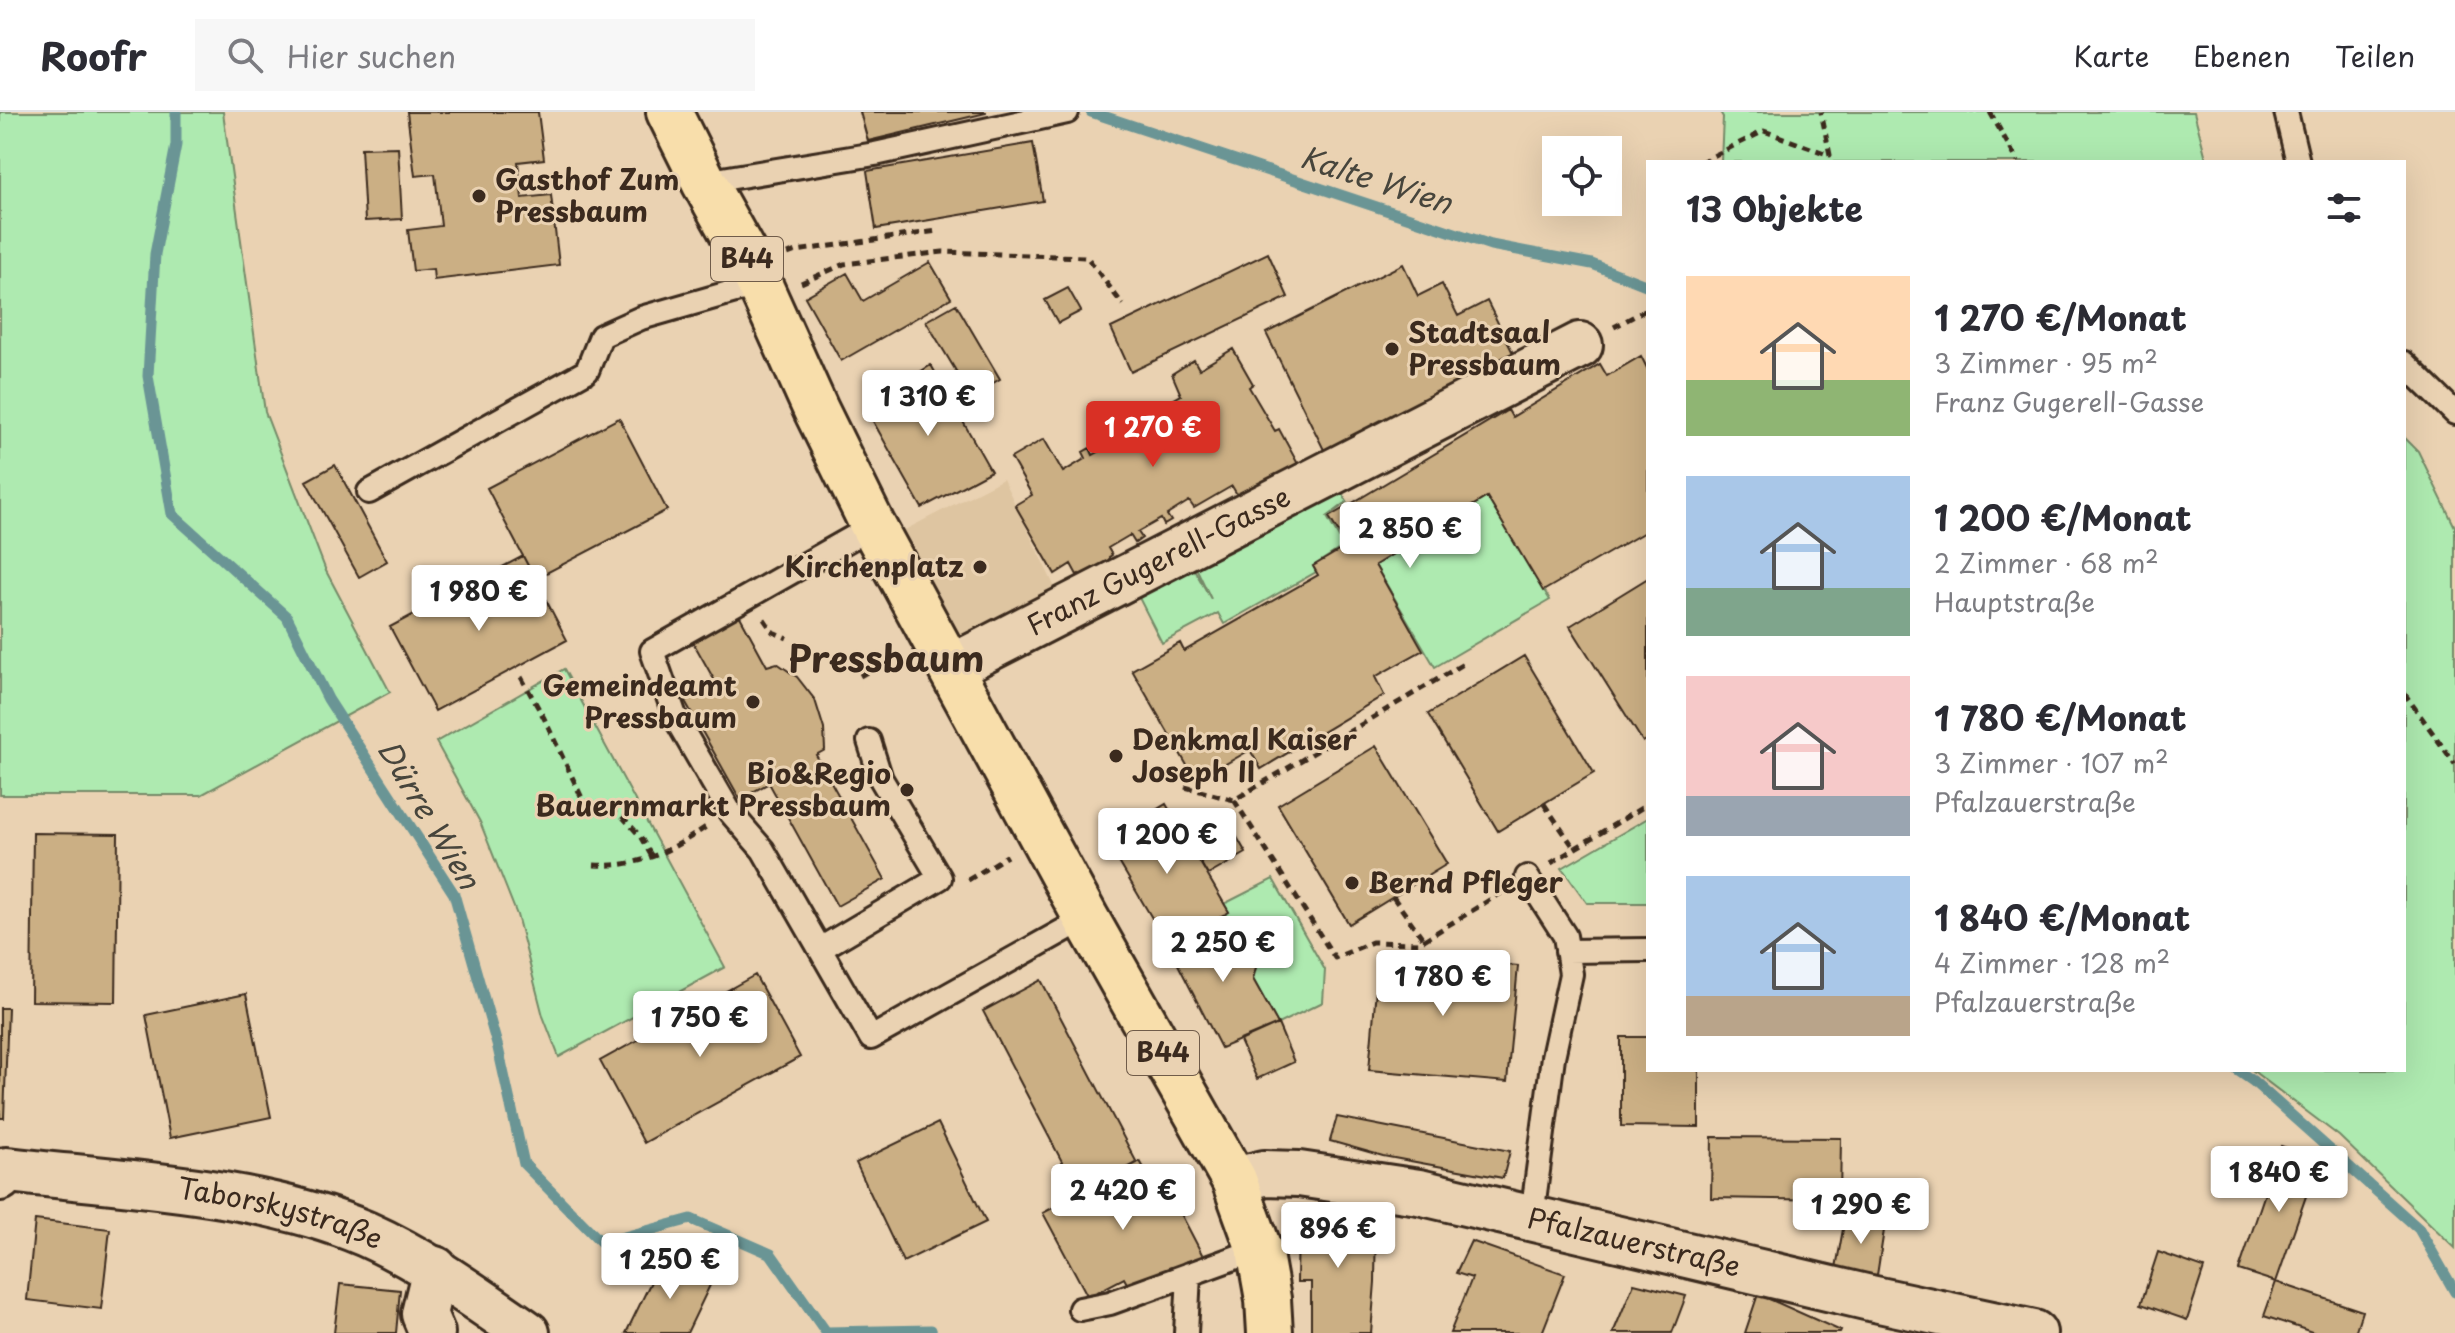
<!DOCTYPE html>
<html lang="de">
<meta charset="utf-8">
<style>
:root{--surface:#fff;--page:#f7f7f7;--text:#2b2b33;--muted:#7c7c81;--line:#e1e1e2;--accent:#d93025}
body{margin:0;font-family:"Playpen Sans",sans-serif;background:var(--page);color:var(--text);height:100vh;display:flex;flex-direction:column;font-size:30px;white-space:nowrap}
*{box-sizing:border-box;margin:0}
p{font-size:26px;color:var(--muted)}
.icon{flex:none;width:44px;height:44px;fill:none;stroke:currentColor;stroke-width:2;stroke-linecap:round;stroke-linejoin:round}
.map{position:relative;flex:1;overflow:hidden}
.details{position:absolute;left:1646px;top:48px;width:760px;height:912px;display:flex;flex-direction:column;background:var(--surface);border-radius:0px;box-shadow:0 8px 32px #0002}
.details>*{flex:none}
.buttons{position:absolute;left:1542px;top:24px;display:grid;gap:16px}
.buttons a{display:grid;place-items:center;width:80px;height:80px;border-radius:0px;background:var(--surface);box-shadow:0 8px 32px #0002;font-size:40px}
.price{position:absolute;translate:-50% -68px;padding:0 18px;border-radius:8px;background:#fff;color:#222;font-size:26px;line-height:52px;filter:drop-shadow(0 2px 4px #0008)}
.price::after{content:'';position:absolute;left:50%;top:48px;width:24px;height:18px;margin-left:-12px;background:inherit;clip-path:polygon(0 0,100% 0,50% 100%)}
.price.on{background:var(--accent);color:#fff}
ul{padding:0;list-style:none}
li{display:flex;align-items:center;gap:24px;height:200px;padding:0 40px}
li span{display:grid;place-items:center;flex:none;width:224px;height:160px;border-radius:0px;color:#555}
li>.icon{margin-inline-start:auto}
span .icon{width:96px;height:96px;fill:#fffc;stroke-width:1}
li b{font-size:34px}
h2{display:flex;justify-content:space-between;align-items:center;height:96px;padding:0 40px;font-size:34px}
header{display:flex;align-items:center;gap:48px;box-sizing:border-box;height:112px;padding:0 40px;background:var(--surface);border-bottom:2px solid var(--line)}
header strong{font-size:38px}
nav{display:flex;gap:44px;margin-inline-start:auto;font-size:28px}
.search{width:560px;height:72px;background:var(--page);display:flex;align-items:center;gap:20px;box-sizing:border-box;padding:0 28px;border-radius:0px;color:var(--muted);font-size:30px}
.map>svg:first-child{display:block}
.built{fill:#dec5a1}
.green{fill:#aeeab0;stroke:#748a67;stroke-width:2}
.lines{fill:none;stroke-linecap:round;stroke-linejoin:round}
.stream{stroke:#6b9595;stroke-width:11}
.building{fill:#cbaf84;stroke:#3b2a1e;stroke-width:2}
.lane-casing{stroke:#3b2a1e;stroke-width:28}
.street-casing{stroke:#3b2a1e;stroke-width:50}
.secondary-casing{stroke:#3b2a1e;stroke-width:50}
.primary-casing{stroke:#3b2a1e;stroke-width:50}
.path{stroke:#3b2a1e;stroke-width:5;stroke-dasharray:8 6;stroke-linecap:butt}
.lane{stroke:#ead2b2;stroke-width:22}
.street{stroke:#ead2b2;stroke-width:44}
.secondary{stroke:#ead2b2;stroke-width:44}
.primary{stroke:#f8deab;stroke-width:44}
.poi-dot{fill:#3b2a1e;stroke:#ead2b2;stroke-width:3}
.labels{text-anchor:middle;stroke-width:6;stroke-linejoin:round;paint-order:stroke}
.shield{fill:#ead2b2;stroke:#705c4a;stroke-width:2}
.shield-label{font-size:26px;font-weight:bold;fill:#3b2a1e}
.poi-label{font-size:28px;font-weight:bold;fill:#3b2a1e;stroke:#ead2b2;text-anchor:start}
.street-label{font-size:28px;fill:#3b2a1e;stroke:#ead2b2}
.water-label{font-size:30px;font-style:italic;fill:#47453c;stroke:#ead2b2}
.district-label{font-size:36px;font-weight:bold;fill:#3b2a1e;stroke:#ead2b2}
</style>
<header>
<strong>Roofr</strong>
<div class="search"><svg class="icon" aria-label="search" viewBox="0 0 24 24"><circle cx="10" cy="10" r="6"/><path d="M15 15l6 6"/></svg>Hier suchen</div>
<nav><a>Karte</a><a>Ebenen</a><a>Teilen</a></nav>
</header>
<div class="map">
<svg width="2455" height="1221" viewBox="0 0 2455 1221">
<rect width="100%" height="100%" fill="#ead2b2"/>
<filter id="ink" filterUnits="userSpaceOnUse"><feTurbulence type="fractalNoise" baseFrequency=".0125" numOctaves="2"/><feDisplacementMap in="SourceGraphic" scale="16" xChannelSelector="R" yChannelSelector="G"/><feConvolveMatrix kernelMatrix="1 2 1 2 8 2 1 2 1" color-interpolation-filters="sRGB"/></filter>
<g filter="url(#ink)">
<path class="built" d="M1003,367L1061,488L961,540L897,422Z"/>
<path class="green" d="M0,0H223L265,300L326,459L390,580L201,683H0Z
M1720,0H2194L2207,50H1721L1723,5Z
M2404,325L2418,339L2455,415V1136L2339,1024L2252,958H2404Z
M1337,370L1347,390L1327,405L1344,434L1313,454L1316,460L1224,512L1218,501L1162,531L1133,474L1186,443L1211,487L1191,445Z
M1487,385L1550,488L1435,555L1375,453Z
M564,557L725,855L559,945L543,904L517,803L480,710L436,630Z
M1648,706V791H1587L1562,756Z
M1273,767L1325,858L1323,890L1278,912L1253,867L1256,855L1250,844L1237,840L1228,822L1223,803L1229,800L1224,792Z"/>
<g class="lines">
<path class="stream" d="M176,0V33L155,142L148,264L172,402L287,505L328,587L454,782L498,936L524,1052L602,1131L691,1107L771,1142L826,1220L931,1218L932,1221
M1091,0L1491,133L1592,152L1648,174
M2237,958L2253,969L2419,1117L2455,1180"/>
</g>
<path class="building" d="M407,0H538L544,47L518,50L522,86L551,83L559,153L434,168L433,157L413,159L408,118L441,114L435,62L415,64Z
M860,0H986V1L868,29Z
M1033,31L1043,89L876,117L867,59Z
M398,35L402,107L365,109L361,36Z
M1268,141L1288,185L1131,260L1111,216Z
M930,150L951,186L841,249L805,185L847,161L863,189Z
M1403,152L1418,184L1442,172L1458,204L1487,189L1519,253L1329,348L1266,221Z
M1068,176L1081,199L1058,211L1045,188Z
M956,192L1000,267L971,284L926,209Z
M1233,237L1253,272L1249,275L1275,319L1279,317L1298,352L1239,386L1232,374L1194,396L1189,389L1167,403L1171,409L1164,413L1161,407L1138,420L1142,426L1135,431L1130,423L1108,436L1112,443L1109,445L1112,456L1088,469L1079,462L1077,463L1071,452L1055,462L1015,393L1032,383L1011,346L1044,327L1063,360L1086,346L1083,340L1090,336L1093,343L1116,330L1112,323L1119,319L1123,326L1145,313L1141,306L1181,283L1172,262L1194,248L1199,257Z
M1641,244L1648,258V418L1543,479L1487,385L1375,453L1423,538L1375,565L1384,583L1261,657L1250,638L1196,669L1132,558L1180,531L1184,539L1318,463L1313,454L1347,434L1329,405L1508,298L1512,305L1600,252L1607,264Z
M931,253L991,359L922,396L865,295Z
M619,306L667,398L535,467L487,376Z
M335,353L387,449L359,465L306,369Z
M523,444L567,528L435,599L390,515Z
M1648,466V627L1643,630L1570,514Z
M736,497L767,554L777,551L797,565L815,588L824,617L825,638L816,643L885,767L837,794L769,671L740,687L685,589L716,571L689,523Z
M1524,544L1594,661L1498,719L1428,602Z
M1376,634L1447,752L1349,812L1278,693Z
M1166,692L1229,800L1169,835L1106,728Z
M1223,701L1246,741L1208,763L1184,723Z
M33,721L118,722L116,890L31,889Z
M1223,803L1228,822L1237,840L1250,844L1256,855L1253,867L1278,912L1221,936L1169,835Z
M1379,842L1518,854L1507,970L1369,958Z
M755,863L800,945L644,1031L600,949Z
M1041,868L1137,1051L1079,1082L983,899Z
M246,882L271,1005L170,1026L146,903Z
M0,896H8L4,1006H0Z
M1278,912L1294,950L1257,967L1240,929Z
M1621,925H1648V958H1699V1015L1621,1014Z
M1337,1005L1510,1039L1503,1066L1383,1044L1330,1029Z
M938,1011L986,1110L903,1150L856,1051Z
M1712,1025L1841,1026L1840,1088L1711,1086Z
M2281,1034L2319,1047L2276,1170L2239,1158Z
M1140,1049L1154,1074L1164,1069L1204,1146L1130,1177L1124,1166L1088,1185L1043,1101Z
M1311,1096L1376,1105L1375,1170L1371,1221H1311V1170H1297L1298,1110Z
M1845,1106L1885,1112L1877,1163L1836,1156Z
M35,1108L110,1117L101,1197L27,1188Z
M1471,1129L1565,1162L1542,1221H1450L1472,1166L1456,1161Z
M2158,1140L2204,1156L2187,1208L2141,1192Z
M663,1145L712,1169L687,1221H626Z
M2276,1170L2362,1199L2355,1221H2315L2264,1204Z
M1634,1171L1686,1184L1672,1221H1613Z
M340,1172L400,1178L396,1221H334Z
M1758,1182L1841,1219L1840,1221H1745Z"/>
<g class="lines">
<g class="lane-casing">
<path id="lane" d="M2286,0L2298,50
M704,70L875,42L1067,0
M2404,251L2455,301
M369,380L587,259L601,224L641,206L760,172
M873,414L652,539L676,607L730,700L763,738L871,926L1086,806
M1527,765L1565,824L1571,862L1553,945L1532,1104
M820,837L940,766L881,667L869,629
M1567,839L1648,838
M1080,1197L1110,1191L1259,1137
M1186,1221L1189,1162"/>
</g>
<g class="street-casing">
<g id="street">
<path id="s1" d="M952,555L1580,233"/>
<path id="s2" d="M0,1066L7,1058C121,1071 261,1077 366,1122C424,1148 475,1185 527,1221"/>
<path d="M432,1221L424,1202L435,1157"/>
</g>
</g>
<g class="secondary-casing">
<g id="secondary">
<path id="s3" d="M1234,1068L1264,1061L1299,1062L1419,1080L1870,1186L2034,1221"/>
</g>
</g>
<g class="primary-casing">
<path id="primary" d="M669,0L704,70L753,158L816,298L873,414L1086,806L1234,1068L1259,1137L1268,1187L1270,1221"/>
</g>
<path class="path" d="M1990,0L2018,50
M1701,50L1764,19L1830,43L1821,0
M788,142L796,139L937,119
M801,171L844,152L943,140L1087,145L1123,193
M1614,215L1644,199L1648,191
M764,507L773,520L787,526
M860,564L898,542
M521,565L544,606L583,688L602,701L620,702L640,724L652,745
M2404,581L2455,652
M1185,675L1234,688L1465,551
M1234,688L1335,846L1372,830L1419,831L1501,781
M1544,692L1575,737
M1551,751L1648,692
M594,753C639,756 670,739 706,715
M968,768L1007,744
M1393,785L1424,828"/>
<use href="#lane" class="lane"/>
<use href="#street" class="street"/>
<use href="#secondary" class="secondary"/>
<use href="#primary" class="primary"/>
</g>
</g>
<g class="poi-dot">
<circle cx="479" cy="84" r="8"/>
<circle cx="1392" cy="237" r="8"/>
<circle cx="980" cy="455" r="8"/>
<circle cx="753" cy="590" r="8"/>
<circle cx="1116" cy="644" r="8"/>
<circle cx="907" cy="678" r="8"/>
<circle cx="1352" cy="771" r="8"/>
</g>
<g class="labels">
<g class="shield">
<rect x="711" y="125" width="72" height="44" rx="6"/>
<rect x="1127" y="919" width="72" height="44" rx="6"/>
</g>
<g class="shield-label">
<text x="747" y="156">B44</text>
<text x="1163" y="950">B44</text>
</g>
<g class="poi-label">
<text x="495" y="78">Gasthof Zum<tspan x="495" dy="32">Pressbaum</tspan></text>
<text x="1408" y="231">Stadtsaal<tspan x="1408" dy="32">Pressbaum</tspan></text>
<text x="964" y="465" text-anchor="end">Kirchenplatz</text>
<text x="737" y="584" text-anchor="end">Gemeindeamt<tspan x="737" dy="32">Pressbaum</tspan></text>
<text x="1132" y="638">Denkmal Kaiser<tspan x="1132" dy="32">Joseph II</tspan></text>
<text x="891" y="672" text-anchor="end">Bio&amp;Regio<tspan x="891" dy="32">Bauernmarkt Pressbaum</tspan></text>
<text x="1368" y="781">Bernd Pfleger</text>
</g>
<g class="street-label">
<text dy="10" stroke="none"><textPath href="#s1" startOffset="232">Franz Gugerell-Gasse</textPath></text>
<text dy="10" stroke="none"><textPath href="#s2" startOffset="288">Taborskystraße</textPath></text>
<text dy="10" stroke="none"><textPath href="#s3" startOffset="408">Pfalzauerstraße</textPath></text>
</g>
<g class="water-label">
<text transform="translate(1376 69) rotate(18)" y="10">Kalte Wien</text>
<text transform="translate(428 703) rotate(59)" y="10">Dürre Wien</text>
</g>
<g class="district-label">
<text x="886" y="560">Pressbaum</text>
</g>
</g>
</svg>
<div class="buttons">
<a><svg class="icon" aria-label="locate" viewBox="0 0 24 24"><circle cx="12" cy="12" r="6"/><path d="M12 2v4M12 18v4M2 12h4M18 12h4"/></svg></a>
</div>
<b class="price" style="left:928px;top:326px">1 310 €</b>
<b class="price on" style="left:1153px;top:357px">1 270 €</b>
<b class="price" style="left:1410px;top:458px">2 850 €</b>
<b class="price" style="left:479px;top:521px">1 980 €</b>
<b class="price" style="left:1167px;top:764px">1 200 €</b>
<b class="price" style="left:1223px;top:872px">2 250 €</b>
<b class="price" style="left:1443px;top:906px">1 780 €</b>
<b class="price" style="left:700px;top:947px">1 750 €</b>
<b class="price" style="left:2279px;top:1102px">1 840 €</b>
<b class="price" style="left:1123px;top:1120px">2 420 €</b>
<b class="price" style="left:1861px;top:1134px">1 290 €</b>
<b class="price" style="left:1338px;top:1158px">896 €</b>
<b class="price" style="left:670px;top:1189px">1 250 €</b>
<section class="details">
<h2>13 Objekte<svg class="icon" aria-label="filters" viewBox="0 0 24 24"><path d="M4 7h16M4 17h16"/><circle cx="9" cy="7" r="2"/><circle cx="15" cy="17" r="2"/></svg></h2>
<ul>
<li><span style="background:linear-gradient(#ffd9b3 65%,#8fb573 0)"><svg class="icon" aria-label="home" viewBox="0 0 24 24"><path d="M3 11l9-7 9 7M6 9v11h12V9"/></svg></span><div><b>1 270 €/Monat</b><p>3 Zimmer · 95 m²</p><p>Franz Gugerell-Gasse</p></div></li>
<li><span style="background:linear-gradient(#a9c7e8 70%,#7fa58c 0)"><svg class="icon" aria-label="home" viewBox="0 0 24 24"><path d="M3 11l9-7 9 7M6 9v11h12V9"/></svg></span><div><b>1 200 €/Monat</b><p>2 Zimmer · 68 m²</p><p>Hauptstraße</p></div></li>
<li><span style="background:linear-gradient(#f6c9c9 75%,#9aa5b1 0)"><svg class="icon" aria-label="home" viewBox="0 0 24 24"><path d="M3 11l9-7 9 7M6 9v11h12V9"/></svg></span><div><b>1 780 €/Monat</b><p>3 Zimmer · 107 m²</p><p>Pfalzauerstraße</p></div></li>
<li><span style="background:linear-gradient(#a9c7e8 75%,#b9a48a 0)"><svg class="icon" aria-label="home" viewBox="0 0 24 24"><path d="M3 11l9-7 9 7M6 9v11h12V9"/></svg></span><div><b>1 840 €/Monat</b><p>4 Zimmer · 128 m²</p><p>Pfalzauerstraße</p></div></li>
</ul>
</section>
</div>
